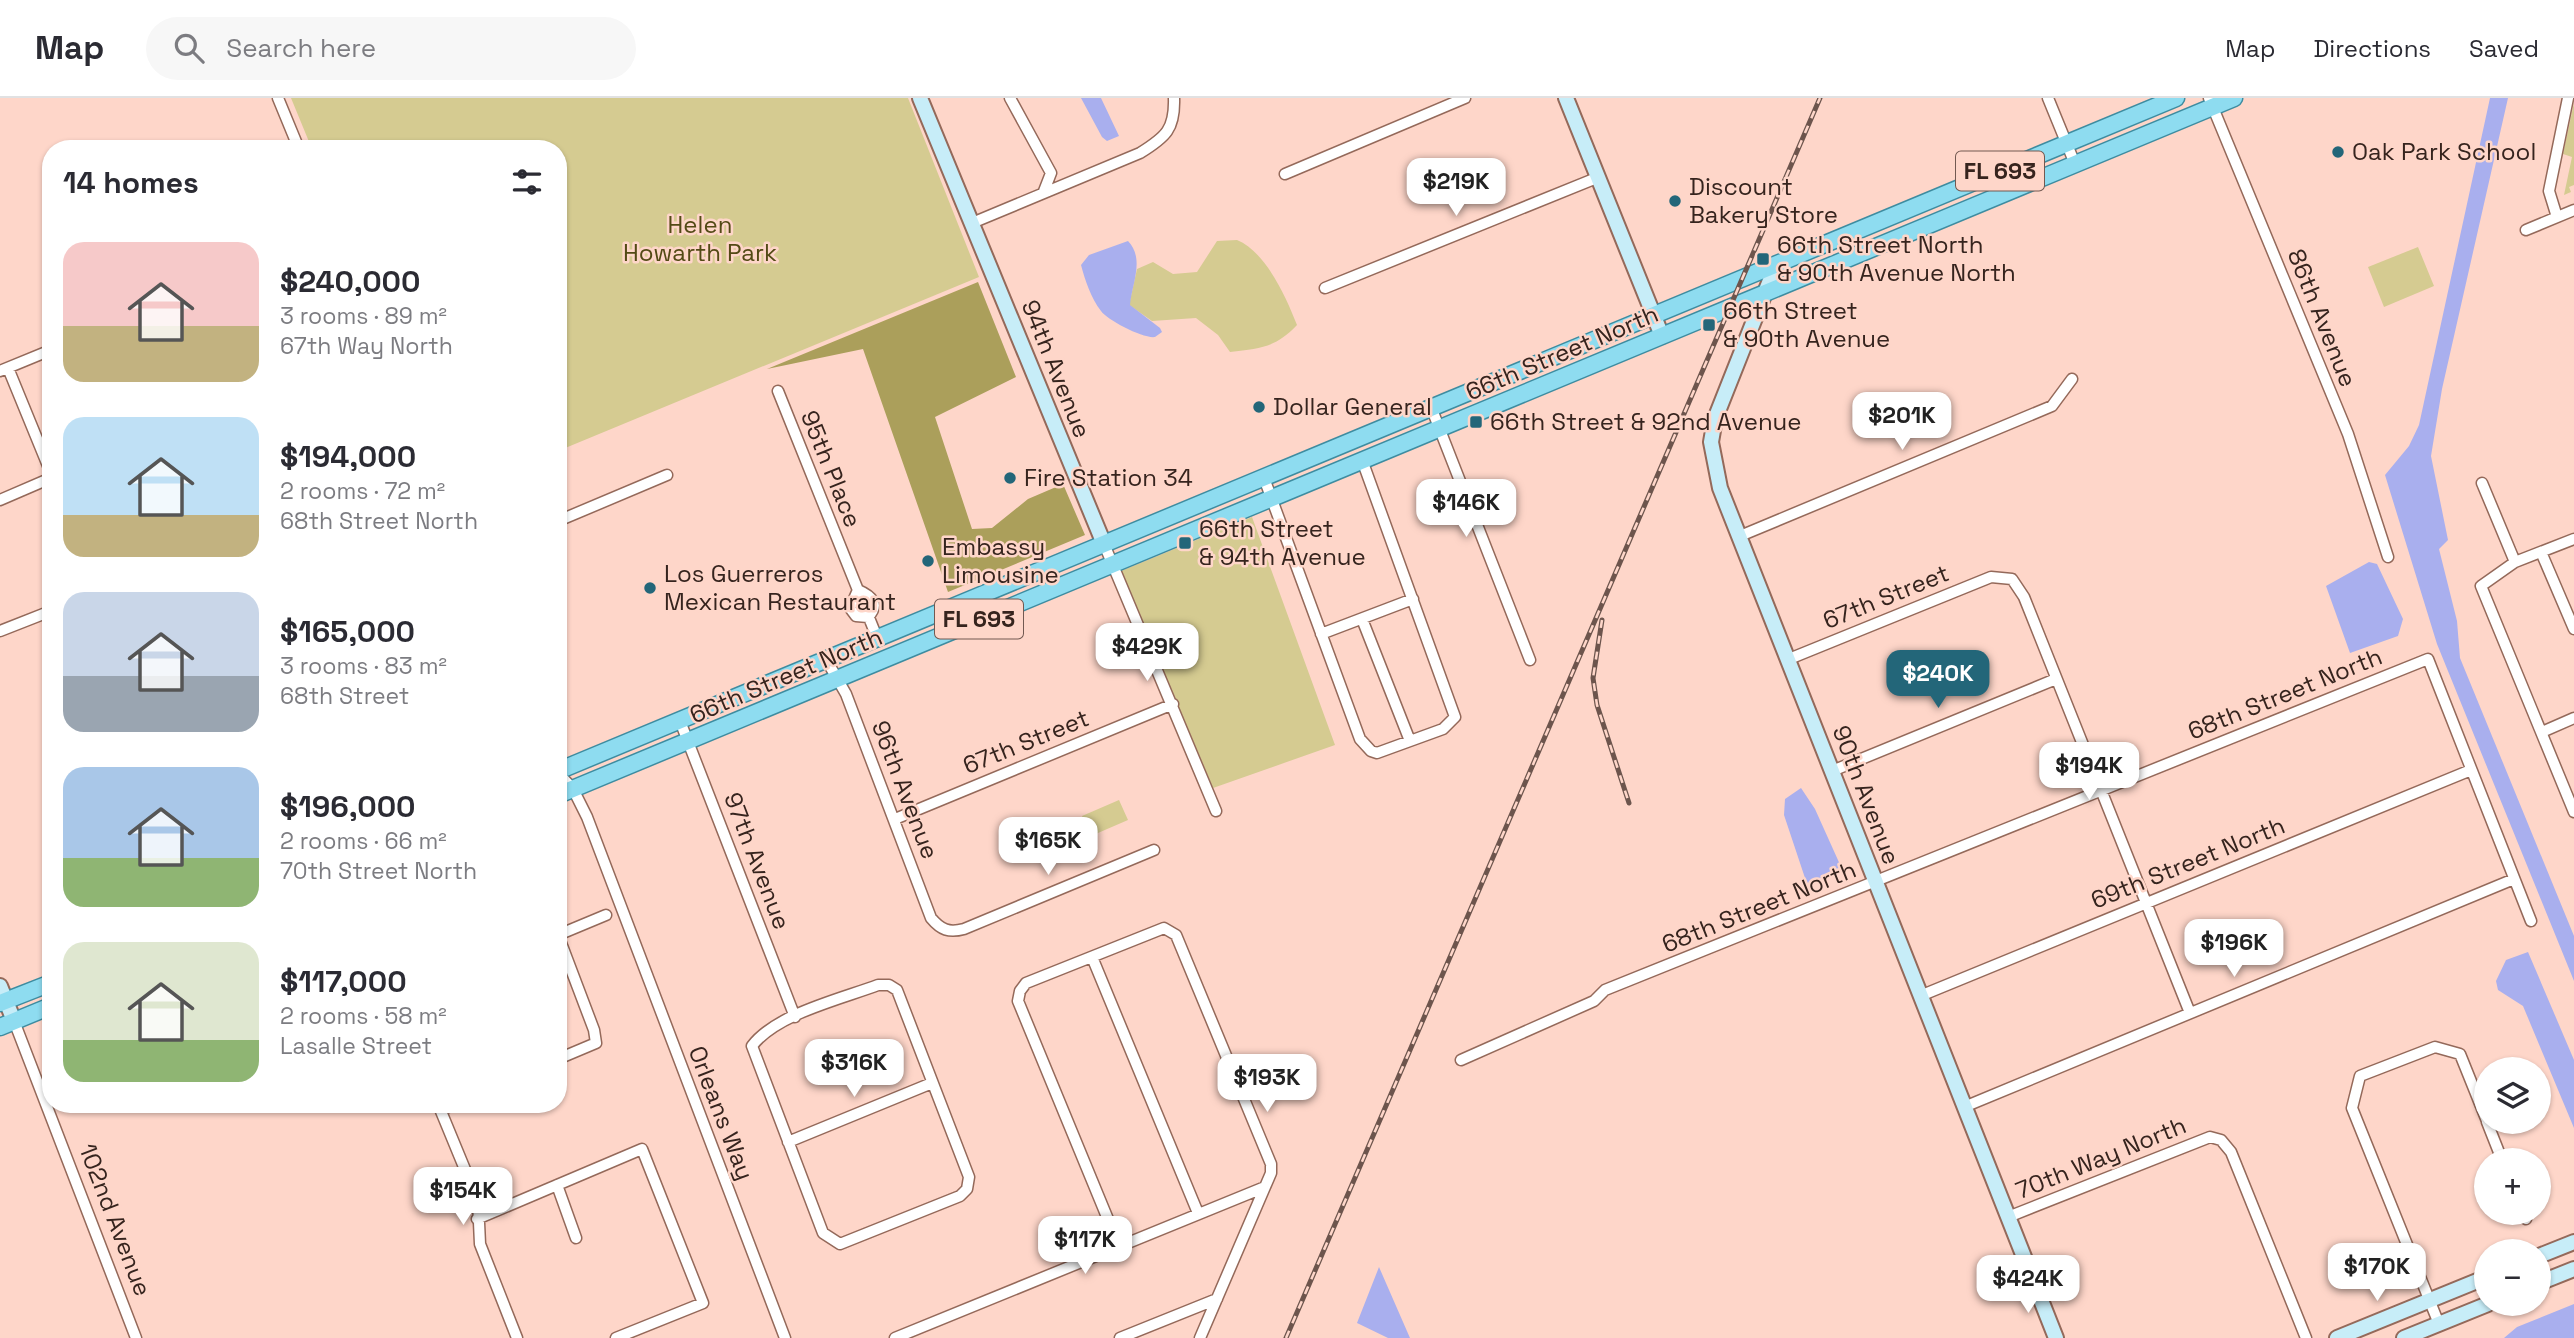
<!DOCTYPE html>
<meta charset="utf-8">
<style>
:root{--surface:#fff;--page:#f7f7f7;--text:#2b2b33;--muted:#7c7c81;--line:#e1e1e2;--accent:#236679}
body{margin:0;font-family:"Space Grotesk",sans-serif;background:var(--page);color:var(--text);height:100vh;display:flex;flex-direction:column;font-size:26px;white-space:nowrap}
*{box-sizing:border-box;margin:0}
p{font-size:23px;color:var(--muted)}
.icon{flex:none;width:38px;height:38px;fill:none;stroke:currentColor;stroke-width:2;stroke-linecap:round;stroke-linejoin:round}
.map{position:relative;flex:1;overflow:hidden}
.drawer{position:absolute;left:42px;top:42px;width:525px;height:973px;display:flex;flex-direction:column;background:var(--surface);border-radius:28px;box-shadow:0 2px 5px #0004}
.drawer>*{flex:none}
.buttons{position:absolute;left:2474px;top:959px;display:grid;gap:14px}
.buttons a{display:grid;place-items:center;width:77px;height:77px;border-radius:50%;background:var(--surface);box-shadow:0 2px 5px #0004;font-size:35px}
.price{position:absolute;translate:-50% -60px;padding:0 16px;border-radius:14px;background:#fff;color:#222;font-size:23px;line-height:46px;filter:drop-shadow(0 2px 4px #0008)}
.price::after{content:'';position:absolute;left:50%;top:42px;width:21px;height:16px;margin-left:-10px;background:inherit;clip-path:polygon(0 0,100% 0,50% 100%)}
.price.active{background:var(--accent);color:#fff}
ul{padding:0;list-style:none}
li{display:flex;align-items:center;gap:21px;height:175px;padding:0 21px}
li span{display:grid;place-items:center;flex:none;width:196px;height:140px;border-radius:21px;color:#555}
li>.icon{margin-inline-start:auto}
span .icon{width:84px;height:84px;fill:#fffc;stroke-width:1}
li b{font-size:30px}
h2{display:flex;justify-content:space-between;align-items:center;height:84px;padding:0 21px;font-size:30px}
header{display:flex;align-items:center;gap:42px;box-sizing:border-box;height:98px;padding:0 35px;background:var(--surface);border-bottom:2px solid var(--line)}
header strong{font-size:33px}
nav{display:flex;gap:38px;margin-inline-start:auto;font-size:24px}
.search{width:490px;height:63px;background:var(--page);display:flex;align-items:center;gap:18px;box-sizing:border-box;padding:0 24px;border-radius:38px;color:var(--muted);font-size:26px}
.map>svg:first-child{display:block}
.green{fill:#d5cb91}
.forest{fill:#ab9f5b}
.water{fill:#a9afee}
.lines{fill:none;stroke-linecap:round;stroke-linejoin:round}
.street-casing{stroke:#94695a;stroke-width:13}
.secondary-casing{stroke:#94695a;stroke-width:18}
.primary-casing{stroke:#3e8ca0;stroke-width:19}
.street{stroke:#fff;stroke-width:10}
.secondary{stroke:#c7edf8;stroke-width:14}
.primary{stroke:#8edcf0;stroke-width:16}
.rail-casing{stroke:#6d554d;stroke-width:5}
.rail{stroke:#fed6c9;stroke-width:2.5;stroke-dasharray:8;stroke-linecap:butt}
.poi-dot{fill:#236679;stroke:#fed6c9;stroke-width:2.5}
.labels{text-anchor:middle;stroke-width:5;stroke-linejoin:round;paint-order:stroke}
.shield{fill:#fed6c9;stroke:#725951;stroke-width:2}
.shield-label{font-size:23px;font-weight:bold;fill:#36241e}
.poi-label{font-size:24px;fill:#36241e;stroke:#fed6c9;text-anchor:start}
.park-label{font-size:24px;fill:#534a15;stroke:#fed6c9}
.street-label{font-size:24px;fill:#36241e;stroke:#fed6c9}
</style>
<header>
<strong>Map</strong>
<div class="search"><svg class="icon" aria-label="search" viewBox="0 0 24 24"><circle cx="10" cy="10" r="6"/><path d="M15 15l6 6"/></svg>Search here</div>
<nav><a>Map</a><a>Directions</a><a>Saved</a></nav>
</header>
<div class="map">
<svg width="2574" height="1240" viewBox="0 0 2574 1240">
<rect width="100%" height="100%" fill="#fed6c9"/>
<path class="green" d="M291,0H908L979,179L558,353V51H312Z
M2574,5V87L2569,89L2571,94L2564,97L2572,59L2563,56Z
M1237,142C1266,154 1286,199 1297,227C1275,250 1261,250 1230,254L1218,237L1196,220L1152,223L1129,207L1137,171L1153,164L1173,176L1197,174L1217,143Z
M2418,149L2434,188L2384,209L2368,169Z
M1252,419L1335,647L1213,690L1121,473Z
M1119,702L1128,722L1091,738L1082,718Z"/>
<path class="forest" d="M978,184L1016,279L935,319L972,431L992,430L1028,401L1063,386L1085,437L948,494L863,251L767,271Z"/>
<path class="water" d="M1081,0H1101L1119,38L1107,43L1102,39Z
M2490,0H2508L2442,291L2431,358L2448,442L2439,451L2457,523L2460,560L2574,838V883L2437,546L2385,377L2409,348L2419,327Z
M1128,143C1145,161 1132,185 1130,207L1160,230L1162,234L1155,239C1144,241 1107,222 1101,213C1091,200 1085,182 1081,167L1089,157Z
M2369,464L2377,466L2403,521L2398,538L2350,555L2326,488Z
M1801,690L1815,711L1842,771L1807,786L1784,717L1785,701Z
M2528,854L2574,962V1030L2523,908L2498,892L2496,883L2506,862Z
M1379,1169L1410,1240H1388L1357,1225Z
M2574,1206V1240H2504L2517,1229Z"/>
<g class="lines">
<g class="street-casing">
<path id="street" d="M278,0L299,51
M1010,0L1051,75L1044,93
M2048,0L2075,66
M2209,0L2348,336L2388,459
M1285,76L1465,0
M2557,119L2549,93L2568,0
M972,125L1140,55C1166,39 1175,31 1174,0
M2526,132L2574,112
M1325,190L1599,79
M8,270L51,375
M0,273L51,252
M778,293L878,542
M1431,309L1530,562
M1264,380L1360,641L1371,653L1377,655L1443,631L1455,619L1362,362
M2482,385L2515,464
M0,402L51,380
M558,423L667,377
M1740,438L2052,308L2072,281
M2574,441L2515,464L2481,488L2574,714
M1104,446L1216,713
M2541,454L2574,531
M858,492C872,498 880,506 868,519L856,518L850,510Z
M1362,521L1410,643
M0,533L51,513
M1321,536L1413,501
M1789,561L1991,479L2012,481L2024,499L2190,915
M827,563L846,596L931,820C941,832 949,835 964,831L1154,752
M680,623L795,919
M2542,634L2574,620
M1832,673L2056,581
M558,675L573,691L587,719L785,1240
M895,721L1173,606
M1092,859L1198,1115
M878,887H889L897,892L969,1079L967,1091L960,1098L840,1146L823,1135L752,948C776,916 841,901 878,887Z
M1920,898L2471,672
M14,923L136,1240
M558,961L596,945L594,932L558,837L606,817
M1461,962L1594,903L1605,892L2428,561L2531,823
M438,1006L478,1103L480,1146L517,1240
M1964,1009L2514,781
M441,1012L455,1006
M2487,1024L2502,1062
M788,1044L932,985
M557,1087L576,1140
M2523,1115L2526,1121
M2008,1119L2210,1039L2221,1042L2231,1054L2306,1240
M477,1121L642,1051L703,1205L616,1240
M1119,1148L1018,903L1020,893L1026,885L1164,830L1176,837L1271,1066V1075L1200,1240
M2439,1226L2352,1010L2360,978L2435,949L2460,956L2487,1023
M895,1240L1265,1089
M1120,1240L1217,1201"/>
</g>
<g class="secondary-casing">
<path id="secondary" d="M920,0L1104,446
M1566,0L1662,238
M1776,167L1715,321L1711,344L1720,390L2056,1240
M0,888L14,923
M2539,1158L2574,1144
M2539,1185L2574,1171
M2337,1240L2487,1179
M2404,1240L2488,1206"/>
</g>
<g class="primary-casing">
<path id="primary" d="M558,673L2176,0
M558,697L2234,0
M0,905L51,885
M0,929L51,908"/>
</g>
<use href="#street" class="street"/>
<use href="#secondary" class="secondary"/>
<use href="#primary" class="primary"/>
<g class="rail-casing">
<path id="rail" d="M1602,522L1593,580L1597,607L1629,705
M1286,1240L1820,0"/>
</g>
<use href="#rail" class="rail"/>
</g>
<g class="poi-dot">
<circle cx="2338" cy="54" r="7"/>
<circle cx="1675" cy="103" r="7"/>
<rect x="1756" y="154" width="14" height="14" rx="3.5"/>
<rect x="1702" y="220" width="14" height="14" rx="3.5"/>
<circle cx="1259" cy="309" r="7"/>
<rect x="1469" y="317" width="14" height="14" rx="3.5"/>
<circle cx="1010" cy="380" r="7"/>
<rect x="1178" y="438" width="14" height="14" rx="3.5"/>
<circle cx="928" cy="463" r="7"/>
<circle cx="650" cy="490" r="7"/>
</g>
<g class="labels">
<g class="shield">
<rect x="1956" y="53.5" width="88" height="39" rx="5"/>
<rect x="935" y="501.5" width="88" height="39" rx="5"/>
</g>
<g class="shield-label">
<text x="2000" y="81">FL 693</text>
<text x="979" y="529">FL 693</text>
</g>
<g class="poi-label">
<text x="2352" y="62">Oak Park School</text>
<text x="1689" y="97">Discount<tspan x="1689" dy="28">Bakery Store</tspan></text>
<text x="1777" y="155">66th Street North<tspan x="1777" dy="28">&amp; 90th Avenue North</tspan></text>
<text x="1723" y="221">66th Street<tspan x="1723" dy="28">&amp; 90th Avenue</tspan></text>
<text x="1273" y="317">Dollar General</text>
<text x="1490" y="332">66th Street &amp; 92nd Avenue</text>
<text x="1024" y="388">Fire Station 34</text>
<text x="1199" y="439">66th Street<tspan x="1199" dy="28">&amp; 94th Avenue</tspan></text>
<text x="942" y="457">Embassy<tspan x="942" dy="28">Limousine</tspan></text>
<text x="664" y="484">Los Guerreros<tspan x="664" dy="28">Mexican Restaurant</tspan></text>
</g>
<g class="park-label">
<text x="700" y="135">Helen<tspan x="700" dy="28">Howarth Park</tspan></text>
</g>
<g class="street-label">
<text transform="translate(2322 220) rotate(68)" y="8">86th Avenue</text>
<text transform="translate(1562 255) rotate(-23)" y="8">66th Street North</text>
<text transform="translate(1056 271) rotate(68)" y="8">94th Avenue</text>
<text transform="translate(831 371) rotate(68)" y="8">95th Place</text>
<text transform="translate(1886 499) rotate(-22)" y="8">67th Street</text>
<text transform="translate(786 578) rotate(-23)" y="8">66th Street North</text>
<text transform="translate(2285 596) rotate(-22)" y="8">68th Street North</text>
<text transform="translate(1026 644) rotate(-22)" y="8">67th Street</text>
<text transform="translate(905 692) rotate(69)" y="8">96th Avenue</text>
<text transform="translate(1866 697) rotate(69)" y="8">90th Avenue</text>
<text transform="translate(757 763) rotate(69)" y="8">97th Avenue</text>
<text transform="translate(2188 765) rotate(-22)" y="8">69th Street North</text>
<text transform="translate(1759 809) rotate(-22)" y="8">68th Street North</text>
<text transform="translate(721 1015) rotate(69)" y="8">Orleans Way</text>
<text transform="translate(2101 1060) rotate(-22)" y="8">70th Way North</text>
<text transform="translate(115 1122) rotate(69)" y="8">102nd Avenue</text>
</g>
</g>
</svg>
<div class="buttons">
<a><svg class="icon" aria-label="layers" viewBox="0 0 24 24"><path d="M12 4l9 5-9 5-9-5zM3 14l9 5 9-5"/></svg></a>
<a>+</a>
<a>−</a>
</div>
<b class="price" style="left:1456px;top:120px">$219K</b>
<b class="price" style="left:1902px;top:354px">$201K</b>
<b class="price" style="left:1466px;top:441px">$146K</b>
<b class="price" style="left:1147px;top:585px">$429K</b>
<b class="price active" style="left:1938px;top:612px">$240K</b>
<b class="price" style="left:2089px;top:704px">$194K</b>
<b class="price" style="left:1048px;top:779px">$165K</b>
<b class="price" style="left:2234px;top:881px">$196K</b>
<b class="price" style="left:854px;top:1001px">$316K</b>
<b class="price" style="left:1267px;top:1016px">$193K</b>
<b class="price" style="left:463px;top:1129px">$154K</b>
<b class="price" style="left:1085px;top:1178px">$117K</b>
<b class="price" style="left:2377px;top:1205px">$170K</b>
<b class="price" style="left:2028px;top:1217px">$424K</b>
<section class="drawer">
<h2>14 homes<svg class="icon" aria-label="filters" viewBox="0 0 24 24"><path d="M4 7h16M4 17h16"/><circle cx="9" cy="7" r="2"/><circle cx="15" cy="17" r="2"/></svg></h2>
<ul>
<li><span style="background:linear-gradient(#f6c9c9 60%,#c2b280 0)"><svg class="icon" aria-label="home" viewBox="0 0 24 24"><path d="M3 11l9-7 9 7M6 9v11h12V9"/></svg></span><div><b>$240,000</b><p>3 rooms · 89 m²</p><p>67th Way North</p></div></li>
<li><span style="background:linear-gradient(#bfe0f5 70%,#c2b280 0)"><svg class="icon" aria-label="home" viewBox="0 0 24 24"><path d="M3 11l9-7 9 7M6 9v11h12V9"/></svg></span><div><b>$194,000</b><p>2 rooms · 72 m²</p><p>68th Street North</p></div></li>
<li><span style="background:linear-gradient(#c9d6e8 60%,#9aa5b1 0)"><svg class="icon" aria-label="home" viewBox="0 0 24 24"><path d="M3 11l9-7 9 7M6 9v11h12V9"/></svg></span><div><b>$165,000</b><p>3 rooms · 83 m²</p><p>68th Street</p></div></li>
<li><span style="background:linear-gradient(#a9c7e8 65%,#8fb573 0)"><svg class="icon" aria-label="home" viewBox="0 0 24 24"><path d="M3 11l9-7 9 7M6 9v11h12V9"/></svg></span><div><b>$196,000</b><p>2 rooms · 66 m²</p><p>70th Street North</p></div></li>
<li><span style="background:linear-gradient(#dfe7d0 70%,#8fb573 0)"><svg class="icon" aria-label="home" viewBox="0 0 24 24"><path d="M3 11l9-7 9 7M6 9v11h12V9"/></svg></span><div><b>$117,000</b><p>2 rooms · 58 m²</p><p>Lasalle Street</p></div></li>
</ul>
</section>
</div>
